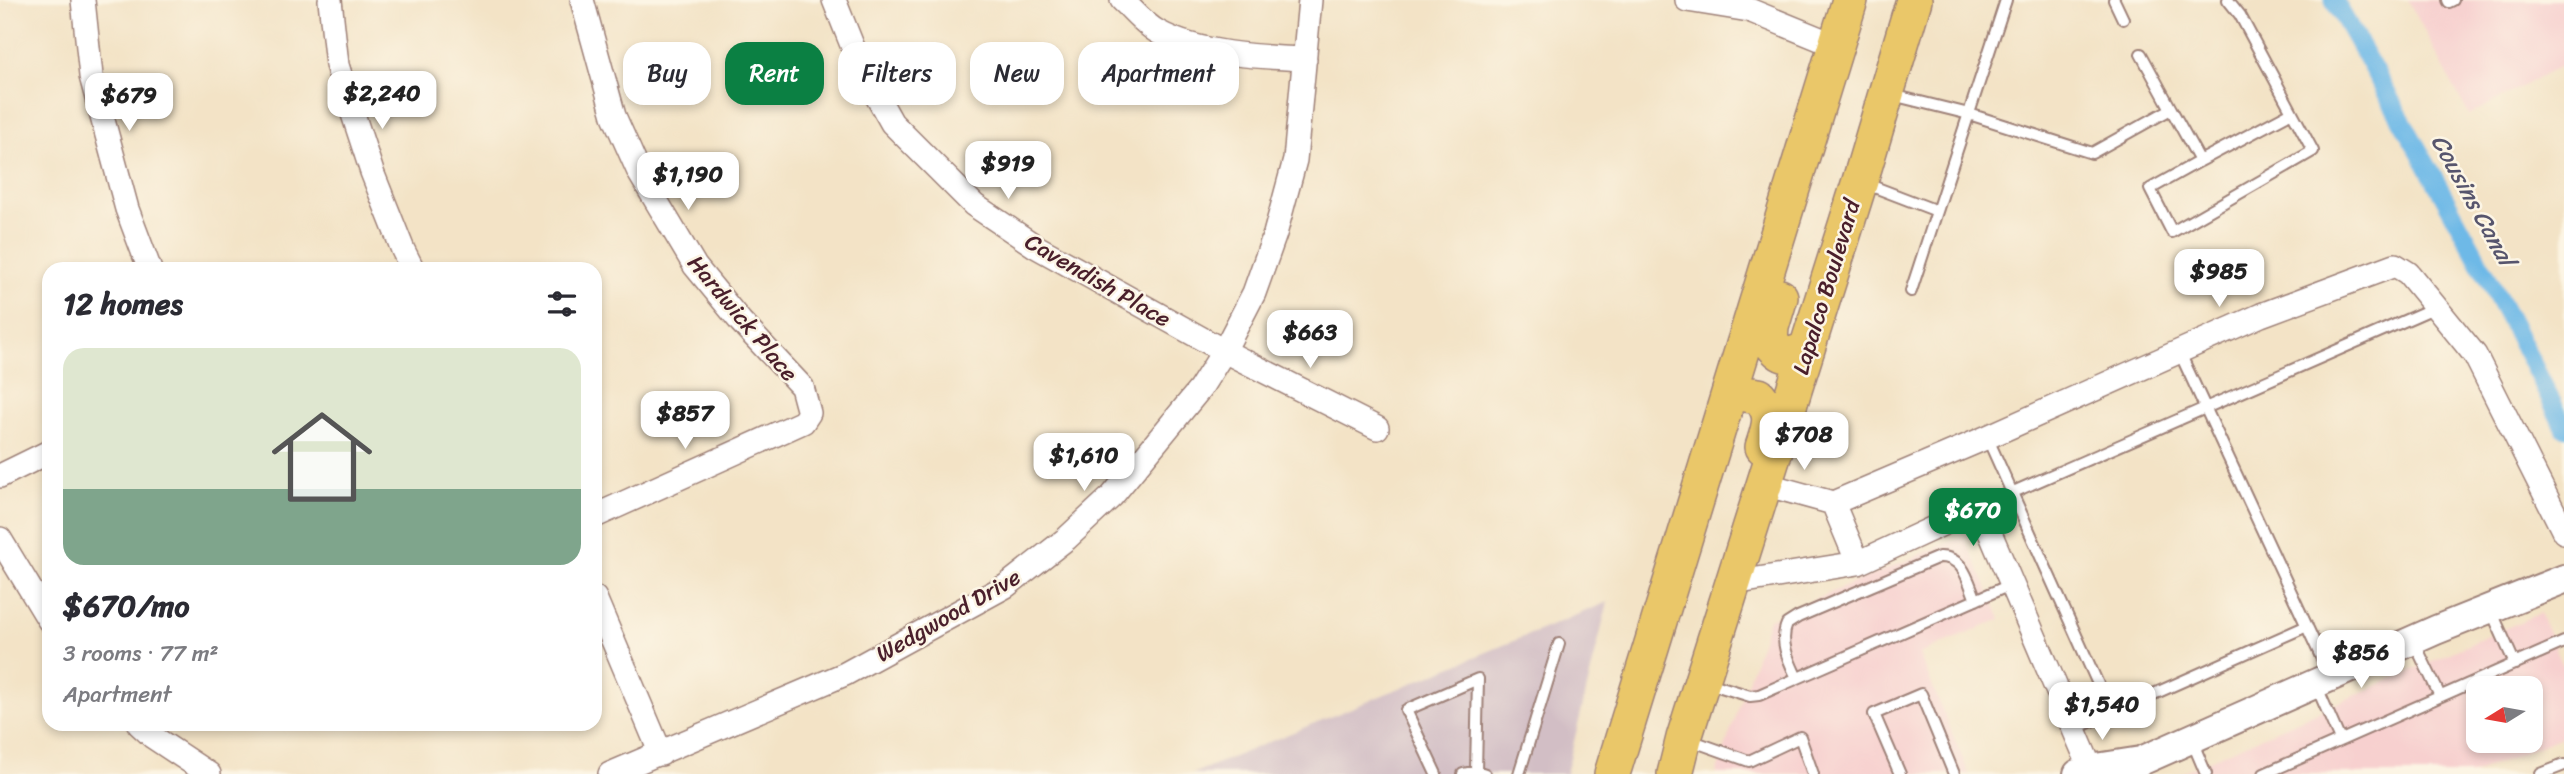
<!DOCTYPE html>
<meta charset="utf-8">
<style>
:root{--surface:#fff;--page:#f2f2f3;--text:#2b2b33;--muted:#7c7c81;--line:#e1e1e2;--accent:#0b8043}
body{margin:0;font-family:Sriracha,sans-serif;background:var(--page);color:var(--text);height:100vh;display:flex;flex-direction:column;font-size:26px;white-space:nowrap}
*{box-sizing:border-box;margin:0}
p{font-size:23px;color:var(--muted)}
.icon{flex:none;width:38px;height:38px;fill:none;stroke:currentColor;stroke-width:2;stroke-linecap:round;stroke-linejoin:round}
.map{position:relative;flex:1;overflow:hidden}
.sheet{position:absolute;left:42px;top:262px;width:560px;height:469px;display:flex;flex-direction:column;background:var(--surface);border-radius:21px;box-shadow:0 4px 10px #0003}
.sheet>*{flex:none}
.guide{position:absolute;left:623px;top:42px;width:665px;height:63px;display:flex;gap:14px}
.needle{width:46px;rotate:259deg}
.tools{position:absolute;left:2466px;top:676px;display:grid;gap:14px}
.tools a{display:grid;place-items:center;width:77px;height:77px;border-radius:14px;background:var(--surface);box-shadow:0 4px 10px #0003;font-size:35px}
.price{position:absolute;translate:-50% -60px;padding:0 16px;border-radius:14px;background:#fff;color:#222;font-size:23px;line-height:46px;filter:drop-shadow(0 2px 4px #0008)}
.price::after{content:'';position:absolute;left:50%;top:42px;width:21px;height:16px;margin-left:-10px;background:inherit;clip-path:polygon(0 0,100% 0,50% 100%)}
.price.active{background:var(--accent);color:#fff}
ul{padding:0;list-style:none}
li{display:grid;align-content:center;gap:14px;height:371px;padding:0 21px}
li+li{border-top:2px solid var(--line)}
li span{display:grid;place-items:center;height:217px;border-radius:21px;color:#555}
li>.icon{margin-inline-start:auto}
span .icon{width:126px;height:126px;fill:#fffc;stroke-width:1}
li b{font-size:30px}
h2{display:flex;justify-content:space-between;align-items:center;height:84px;padding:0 21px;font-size:30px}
.chip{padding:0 24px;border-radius:21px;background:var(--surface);box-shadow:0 4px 10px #0003;font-size:24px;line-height:63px}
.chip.active{background:var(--accent);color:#fff}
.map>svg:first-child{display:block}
.built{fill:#f7d0cf;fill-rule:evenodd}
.industrial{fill:#d2bec5}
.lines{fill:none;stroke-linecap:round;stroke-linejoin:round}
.canal{stroke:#6eb9e7;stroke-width:19}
.service-casing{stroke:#9e8178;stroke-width:14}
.minor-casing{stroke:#9e8178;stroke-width:26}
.tertiary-casing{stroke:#9e8178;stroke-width:32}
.primary-casing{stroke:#9e8178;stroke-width:38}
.service{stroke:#fff;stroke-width:10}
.minor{stroke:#fff;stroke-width:23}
.tertiary{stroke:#fff;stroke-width:28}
.primary{stroke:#eac769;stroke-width:35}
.labels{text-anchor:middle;stroke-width:5;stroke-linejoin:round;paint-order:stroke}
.street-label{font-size:23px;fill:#4a1f2b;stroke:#fcf5e5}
.water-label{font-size:24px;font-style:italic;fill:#57556d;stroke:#fcf5e5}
</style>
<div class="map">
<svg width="2564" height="774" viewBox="0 0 2564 774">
<rect width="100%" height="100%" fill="#fcf5e5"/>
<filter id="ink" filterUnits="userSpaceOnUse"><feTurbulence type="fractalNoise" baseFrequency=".0143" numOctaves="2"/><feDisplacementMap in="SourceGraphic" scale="14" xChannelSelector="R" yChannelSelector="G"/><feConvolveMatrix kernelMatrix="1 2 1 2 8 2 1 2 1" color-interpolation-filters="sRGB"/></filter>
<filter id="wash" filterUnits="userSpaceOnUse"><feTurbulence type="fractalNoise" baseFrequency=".00686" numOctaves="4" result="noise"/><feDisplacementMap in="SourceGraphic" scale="28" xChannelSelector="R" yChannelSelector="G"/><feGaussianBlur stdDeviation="1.57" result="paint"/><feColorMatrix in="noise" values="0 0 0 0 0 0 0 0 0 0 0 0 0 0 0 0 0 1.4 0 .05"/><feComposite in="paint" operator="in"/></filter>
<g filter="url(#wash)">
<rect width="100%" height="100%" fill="#f3e3c6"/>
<path class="built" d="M2408,0H2564V64L2469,115Z
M1964,536L2001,619L1919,654L1969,774H1716L1769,619Z
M2540,613L2564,668V736L2472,774H2178ZM2478,688H2530V740H2478Z"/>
<path class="industrial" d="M1608,602L1566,774H1192Z"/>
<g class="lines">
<path class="canal" d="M2334,0C2414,141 2493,282 2564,427"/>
</g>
</g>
<g filter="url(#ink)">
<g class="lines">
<g class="service-casing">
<path id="service" d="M2114,0L2123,19
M2448,0L2449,2L2453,0
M2141,54L2171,109
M1892,95L1969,114L2092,153L2171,109L2200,161L2292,112L2240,15L2228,0
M2200,161L2150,189L2172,232L2313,151L2292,112
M1864,183L1937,211
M1911,291L2006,0
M2179,351L2329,674
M1987,437L2111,713L2074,729
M1979,507L2436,307
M2490,608L2515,664
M2414,642L2440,696
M1797,678C1789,661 1779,642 1787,624L1798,617L1939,557C1964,556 1968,581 1976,600
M1705,682L1750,696L1759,695L2012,584
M2316,685L2340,740
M2111,713L2307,626
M1687,739L1749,761L1800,737L1813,774
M2192,741L2206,774
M1436,774L1406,710L1478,679L1476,771
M1463,774L1476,771L1485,774
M1519,774L1559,644
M1900,774L1874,714L1921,694L1954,774
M2264,774L2564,642
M2541,774L2564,765"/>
</g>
<g class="minor-casing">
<path id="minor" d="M83,0L91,76L127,209L150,270
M330,0L337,65L372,172L403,250L413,270
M582,0L614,116L639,172L695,266L741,322L802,387L809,413L803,422L595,516
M834,0L862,70L892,123L974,205L1035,246L1224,351L1377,428
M1122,0C1133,10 1145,25 1158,32C1198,54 1260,57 1305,59
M1687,0L1749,10L1837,46
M0,476L49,452
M1764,484L1833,503
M0,539L49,620
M1858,563L1833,503L1983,439L2261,315L2395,265L2408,273L2475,355L2564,532
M1733,583L1858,563L1979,507L2093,774
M595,598L661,754
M139,724L153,737L209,774
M610,774L845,674L1006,586L1066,539L1112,496L1200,389L1224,351L1254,293L1275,234L1295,160L1310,0"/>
</g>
<g class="tertiary-casing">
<path id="tertiary" d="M2078,774L2090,769L2141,761
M2123,774L2141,761L2436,630L2564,579"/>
</g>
<g class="primary-casing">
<path id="primary" d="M1780,297L1771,327L1770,342C1784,359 1788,357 1807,349
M1730,392L1759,396C1775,415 1770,425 1763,447
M1612,774L1850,0
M1675,774L1684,738L1860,181L1914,0"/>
</g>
<use href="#service" class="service"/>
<use href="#minor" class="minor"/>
<use href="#tertiary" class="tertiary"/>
<use href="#primary" class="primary"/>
</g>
</g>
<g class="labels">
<g class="street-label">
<text transform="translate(1098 280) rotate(30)" y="8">Cavendish Place</text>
<text transform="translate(1826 287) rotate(-73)" y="8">Lapalco Boulevard</text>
<text transform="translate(743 318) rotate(50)" y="8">Hardwick Place</text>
<text transform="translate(948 615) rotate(-30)" y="8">Wedgwood Drive</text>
</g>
<g class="water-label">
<text transform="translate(2473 200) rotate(61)" y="8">Cousins Canal</text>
</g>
</g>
</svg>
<div class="tools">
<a><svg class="needle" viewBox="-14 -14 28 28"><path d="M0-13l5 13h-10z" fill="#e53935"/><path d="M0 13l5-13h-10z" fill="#7c7c81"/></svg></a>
</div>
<b class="price" style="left:382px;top:131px">$2,240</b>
<b class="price" style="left:129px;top:133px">$679</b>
<b class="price" style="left:1008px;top:201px">$919</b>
<b class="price" style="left:688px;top:212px">$1,190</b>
<b class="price" style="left:2219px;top:309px">$985</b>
<b class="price" style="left:1310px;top:370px">$663</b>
<b class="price" style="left:685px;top:451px">$857</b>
<b class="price" style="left:1804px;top:472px">$708</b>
<b class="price" style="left:1084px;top:493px">$1,610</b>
<b class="price active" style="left:1973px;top:548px">$670</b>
<b class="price" style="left:2361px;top:690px">$856</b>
<b class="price" style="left:2102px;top:742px">$1,540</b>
<div class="guide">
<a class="chip">Buy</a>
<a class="chip active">Rent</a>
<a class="chip">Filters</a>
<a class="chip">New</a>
<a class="chip">Apartment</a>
</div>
<section class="sheet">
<h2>12 homes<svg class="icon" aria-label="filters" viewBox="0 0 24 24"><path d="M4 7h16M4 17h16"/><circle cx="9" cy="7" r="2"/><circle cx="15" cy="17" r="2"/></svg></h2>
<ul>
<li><span style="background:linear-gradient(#dfe7d0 65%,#7fa58c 0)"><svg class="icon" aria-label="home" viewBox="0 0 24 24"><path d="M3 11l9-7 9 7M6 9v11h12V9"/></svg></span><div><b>$670/mo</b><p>3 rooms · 77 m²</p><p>Apartment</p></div></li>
</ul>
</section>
</div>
